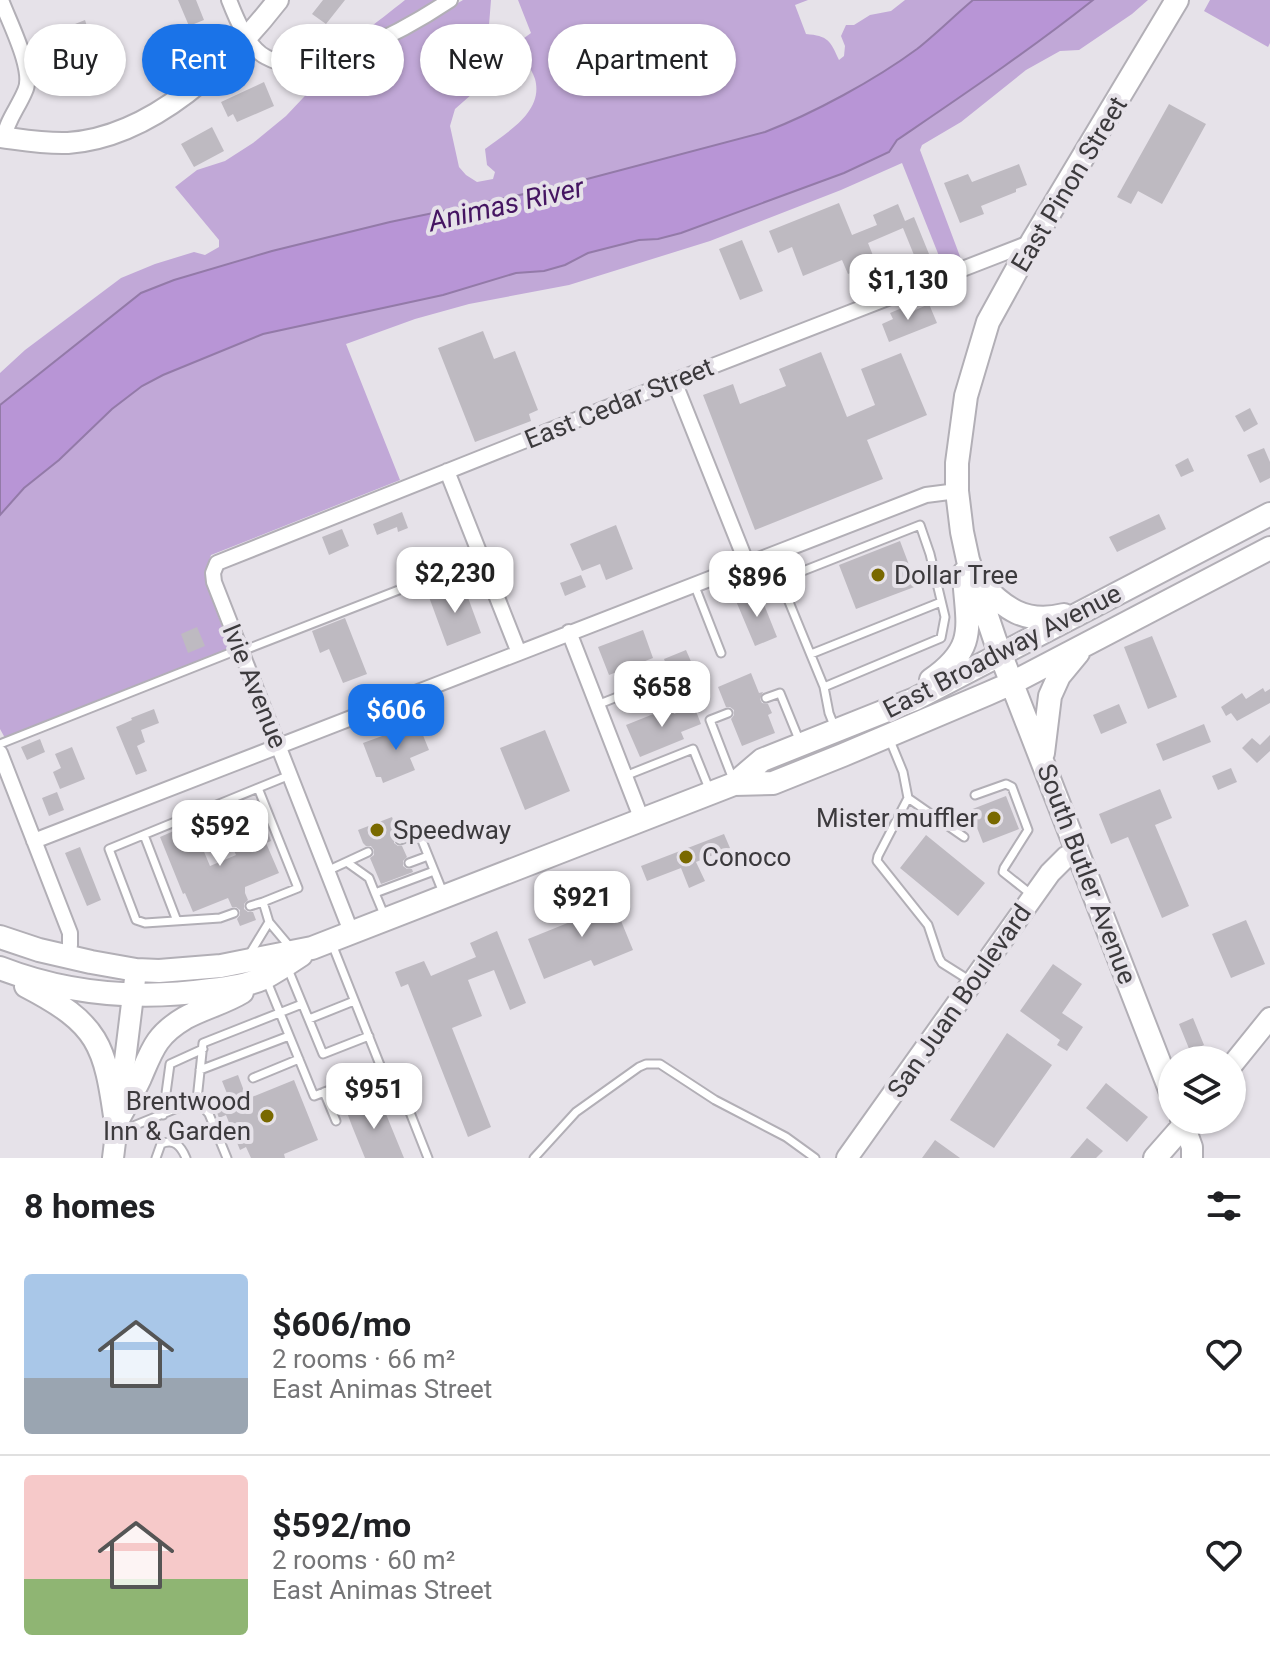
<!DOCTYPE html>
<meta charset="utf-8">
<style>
:root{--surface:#fff;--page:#f2f2f2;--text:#202124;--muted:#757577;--line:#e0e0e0;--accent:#1a73e8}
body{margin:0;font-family:Roboto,sans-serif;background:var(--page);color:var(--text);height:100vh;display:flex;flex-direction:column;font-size:30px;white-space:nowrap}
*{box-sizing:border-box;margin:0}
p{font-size:26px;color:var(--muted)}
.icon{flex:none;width:44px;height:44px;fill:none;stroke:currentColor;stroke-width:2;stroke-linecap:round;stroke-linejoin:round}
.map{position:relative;height:1158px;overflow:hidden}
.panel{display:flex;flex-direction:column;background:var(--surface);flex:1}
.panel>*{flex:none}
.top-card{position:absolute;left:24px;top:24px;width:800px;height:72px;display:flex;gap:16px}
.tools{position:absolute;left:1158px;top:1046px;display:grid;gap:16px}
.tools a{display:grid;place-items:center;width:88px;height:88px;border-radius:50%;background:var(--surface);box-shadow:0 2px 6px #0004;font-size:40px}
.price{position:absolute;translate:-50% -68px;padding:0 18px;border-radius:16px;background:#fff;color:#222;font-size:26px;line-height:52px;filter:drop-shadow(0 2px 4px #0008)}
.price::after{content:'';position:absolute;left:50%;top:48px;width:24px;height:18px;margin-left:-12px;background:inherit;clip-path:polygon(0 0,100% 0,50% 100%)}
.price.current{background:var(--accent);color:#fff}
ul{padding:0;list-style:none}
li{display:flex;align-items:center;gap:24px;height:200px;padding:0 24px}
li+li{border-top:2px solid var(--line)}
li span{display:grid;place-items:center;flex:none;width:224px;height:160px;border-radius:8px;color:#555}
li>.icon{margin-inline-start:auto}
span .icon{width:96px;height:96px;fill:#fffc;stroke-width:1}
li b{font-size:34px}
h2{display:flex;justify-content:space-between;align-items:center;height:96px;padding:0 24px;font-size:34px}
.chip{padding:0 28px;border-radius:36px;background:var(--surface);box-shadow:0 2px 6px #0004;font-size:28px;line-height:72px}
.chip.current{background:var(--accent);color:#fff}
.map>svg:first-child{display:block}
.green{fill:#c1a8d7}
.water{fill:#b895d6;stroke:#937aa8;stroke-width:2}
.building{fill:#bebac1}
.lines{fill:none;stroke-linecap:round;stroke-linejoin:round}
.lane-casing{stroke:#b2afb6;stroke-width:11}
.street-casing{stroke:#b2afb6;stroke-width:18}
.secondary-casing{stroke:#b2afb6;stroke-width:24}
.primary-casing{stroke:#b2afb6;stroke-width:26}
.lane{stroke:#fff;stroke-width:7}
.street{stroke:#fff;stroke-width:14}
.secondary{stroke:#fff;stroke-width:20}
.primary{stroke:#fff;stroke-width:22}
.poi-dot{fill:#796900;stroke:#e6e2e9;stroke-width:3}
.labels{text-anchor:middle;stroke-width:8;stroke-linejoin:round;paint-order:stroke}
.street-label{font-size:26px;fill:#3c3a3d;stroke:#e6e2e9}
.poi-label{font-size:26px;fill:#3c3a3d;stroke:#e6e2e9;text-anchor:start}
.water-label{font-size:28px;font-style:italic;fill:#451562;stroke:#e6e2e9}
</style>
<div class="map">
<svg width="1270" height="1158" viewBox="0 0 1270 1158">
<rect width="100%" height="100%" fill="#e6e2e9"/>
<path class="green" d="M405,0H437L394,27L372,37L313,57V54C349,47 377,22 405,0Z
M463,0H491L489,25L497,34L488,60L472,94L455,109L450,126L459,167L466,175L477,182L493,179L495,172L487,165L485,149C507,132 544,112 535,79C531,67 525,61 513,57L511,50L516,44L531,33L518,0H808L795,5L806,34C828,36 830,40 839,60L844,56L845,46L841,36L846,25H854L870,15L891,11L905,0H973C954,16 936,34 917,49C875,80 814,113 765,132L553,188L390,222L141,293L0,405V373L25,350L121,278L155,264L194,252L205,255L219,247V240L175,187L197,170L225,161L253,143L286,116L319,81L337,67L404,35Z
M1093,0H1148L1132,14L1079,50L1060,51L1026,70L961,122L922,145L920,150L961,259L943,266L902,163L841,190L710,241L569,285L469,304L415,319L346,344L400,480L211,555L205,573V581L231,650L5,738L0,729V515L24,488L59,460L112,409L142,386L163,375L263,334L443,295L516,273L544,271L565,265L588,253L639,240L658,239L681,233L844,173L889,152L897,140L975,87Z
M1210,0H1270V43L1268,47L1204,11Z"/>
<path class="water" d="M973,0H1093C1030,50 963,95 897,140L889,152L844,173L681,233L658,239L639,240L588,253L565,265L544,271L516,273L443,295L263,334L163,375L142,386L112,409L59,460L24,488L0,515V405L141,293L174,280L272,251L390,222L553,188L765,132C814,113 875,80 917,49C936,34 954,16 973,0Z"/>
<path class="building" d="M178,0H196L204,20L189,26Z
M323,0H345L326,24L312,14Z
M85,20L90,36L84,38L86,45L58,55L50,34Z
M264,82L274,106L237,122L233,114L228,117L221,102Z
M1169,104L1206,124L1162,204L1138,191L1131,204L1117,197Z
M212,127L224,151L194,167L181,144Z
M1019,164L1027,185L1016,189V192L981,206L984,214L960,223L944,183L968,174L972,182Z
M839,203L852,235L877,225L873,215L898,204L905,221L914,217L929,254L916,260L903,228L868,243L876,263L848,274L842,260L803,276L792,247L778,253L769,231Z
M742,240L763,291L740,300L719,249Z
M929,304L937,323L889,342L882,324L893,319L890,313L909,305L911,312Z
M483,331L494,359L515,351L538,410L529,414L531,421L475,442L438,348Z
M821,352L847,417L875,405L861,369L901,353L927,415L867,440L883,479L755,530L703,395L733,384L740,404L786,386L779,369Z
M1250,408L1258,424L1244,432L1235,416Z
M1264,448L1270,462V478L1260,483L1247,455Z
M1188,458L1194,471L1181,477L1175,465Z
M402,512L408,528L398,532L397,527L377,535L373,524Z
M1159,514L1166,529L1117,552L1109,537Z
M616,525L633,569L606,580L600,564L582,571L570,544Z
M342,529L349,546L329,555L322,537Z
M900,541L917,586L856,609L839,565Z
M581,575L586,587L565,596L560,583Z
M463,584L481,633L447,646L429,597Z
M759,592L777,637L755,646L736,601Z
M345,618L367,674L343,683L329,649L320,653L312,631Z
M197,627L205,646L188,653L181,634Z
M643,630L653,658L609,675L598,647Z
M1152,636L1177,697L1148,709L1124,647Z
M686,650L696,673L673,683L664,659Z
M751,673L759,693L763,692L760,699L762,703L768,704L772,713L768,715L775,733L742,746L731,719L734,715V710L730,707H726L718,687Z
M1263,688L1265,692L1270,689V703L1237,721L1231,713L1226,716L1221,707L1242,693L1246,699Z
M1119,704L1127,723L1101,734L1093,715Z
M694,706L701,724L681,732L684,739L640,757L626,725L671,707L674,714Z
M154,709L159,723L141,730L145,742L137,746L147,771L136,775L116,727L132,720L131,718Z
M418,723L429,750L410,758L415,770L383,783L381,777H376L363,743Z
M1204,724L1211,742L1163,761L1156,744Z
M545,730L570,791L525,810L500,748Z
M1270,735V751L1257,763L1242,748L1252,738L1260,745Z
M40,739L45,752L27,760L21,747Z
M72,747L85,779L60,789L53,772L61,768L55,754Z
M1231,768L1237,782L1218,790L1212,776Z
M1160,789L1172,818L1155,825L1189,906L1162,918L1128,837L1111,844L1099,814Z
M57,792L64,810L49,816L42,798Z
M1006,796L1019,829L983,843L970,810Z
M392,817L398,834L394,838V843L398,846H402L407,857L403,861V866L407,869H412L413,872L381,884L370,858L374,855V850L371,846H366L363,843L358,830Z
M192,823L210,866L236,855L227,834L247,826L249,831L265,824L271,841L266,843L279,873L245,887V893L248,900L244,904V909L248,912H253L256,920L240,926L237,919L240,915V910L236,907H232L228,898L193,912L185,893L183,894L160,837Z
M724,834L730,848L696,862L705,881L689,888L681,868L647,881L641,866Z
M926,835L985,883L958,916L900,868Z
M80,847L101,900L87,906L65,853Z
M610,894L633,950L594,966L591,960L544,979L528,939L575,920L571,910Z
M1246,920L1265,964L1231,978L1212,934Z
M497,931L526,1003L510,1010L494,970L468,980L482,1016L452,1028L491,1127L468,1137L408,984L401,987L395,972L424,961L431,976L476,957L470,943Z
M1053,964L1082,984L1062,1013L1083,1027L1067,1051L1057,1045L1060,1040L1020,1011Z
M1193,1018L1204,1045L1190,1051L1179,1024Z
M1007,1033L1052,1065L994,1148L950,1120Z
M238,1075L247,1099L294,1080L318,1140L284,1154L285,1158H251L246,1147L240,1150L226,1115L219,1118L215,1107L230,1101L222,1081Z
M1106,1083L1148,1117L1127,1142L1086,1108Z
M379,1097L404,1158H365L352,1126L346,1110Z
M1087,1138L1103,1151L1096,1158H1070Z
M935,1140L960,1158H922Z"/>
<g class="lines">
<g class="lane-casing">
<path id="lane" d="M694,584L721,653
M242,651L481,558
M811,654L941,602
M824,687L780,580L920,525L930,554L945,617L941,638L824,687L829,713L835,728
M766,698L780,693L800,742
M597,705L655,682
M728,713L710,720L734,782
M889,738L903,772L908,798L878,856L877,861L928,925L939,958L942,963L969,980
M0,744L240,649
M625,776L693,749L710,791
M975,795L1006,784L1012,787L1028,830L1004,868L1003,872L1032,895
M908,798L964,837
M144,835L177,921
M400,840L419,833L444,895
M348,863L369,878L375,893
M409,863L428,856
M327,871L368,852
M250,906L263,902
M234,913L220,918L145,923L136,920L109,849L258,788
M385,917L375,893L434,871
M269,922L263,902L298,888L258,788L290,775
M249,955L269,922L290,947
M288,969L323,1054L369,1036
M266,979L314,1096L382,1070L332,944
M309,1019L354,1001
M200,1070L289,1036
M382,1070L398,1082L428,1158
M253,1078L299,1059
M324,1092L336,1121
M197,1100L209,1114L227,1158
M163,1115L170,1064L203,1049
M121,1131L197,1100L203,1043L302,1004
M156,1158L161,1144C174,1138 181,1146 186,1158
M534,1158L576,1112L639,1067L646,1064H660L715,1100L786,1137L815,1158"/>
</g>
<g class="street-casing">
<path id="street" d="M1,0C9,22 35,71 25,91C18,108 7,120 4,138
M229,0C236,18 248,48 266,57C312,84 411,26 450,0
M674,381L747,564
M447,471L519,653
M569,632L642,820
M0,753L70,933V945L67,957
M34,841L926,495L957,491
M352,934L214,582L213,573L217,563L674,381L1032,242"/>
</g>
<g class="secondary-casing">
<path id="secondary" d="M0,137C23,140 45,144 68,143C153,137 229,63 278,0
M1232,1065L1270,1018
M1188,1120L1184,1125L1192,1147V1158
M113,1158L135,979
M847,1158L1050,873L1066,857L1078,851"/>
</g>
<g class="primary-casing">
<path id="primary" d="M979,582C1004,608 1025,625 1064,615
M931,680C980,646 966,624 964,573
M1043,753L1050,696L1059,676L1078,653
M734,784L762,760L915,699L1270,514
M0,937L39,950L91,962L136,970L159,971L221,966L312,948L734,784L773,783L843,755L987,694L1012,683L1270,548
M0,968C67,994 140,1000 211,990C228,988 249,985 264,978C277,971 289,963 301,955
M26,986C99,1024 105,1044 116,1123
M1172,1095L995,640L968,560L962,532L957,491V463L966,396L988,322L1032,242L1177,0
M116,1123C124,1108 133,1093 140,1078C152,1050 156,1035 185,1018C203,1008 224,1003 242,992
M1155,1158L1184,1125L1182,1120"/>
</g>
<use href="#lane" class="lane"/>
<use href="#street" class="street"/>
<use href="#secondary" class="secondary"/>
<use href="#primary" class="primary"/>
</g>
<g class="poi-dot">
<circle cx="878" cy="575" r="8"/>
<circle cx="994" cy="818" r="8"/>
<circle cx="377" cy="830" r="8"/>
<circle cx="686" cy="857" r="8"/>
<circle cx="267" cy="1116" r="8"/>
</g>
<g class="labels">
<g class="street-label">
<text transform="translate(1069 184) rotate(-59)" y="9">East Pinon Street</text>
<text transform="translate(619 403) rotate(-22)" y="9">East Cedar Street</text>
<text transform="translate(1002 651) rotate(-27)" y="9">East Broadway Avenue</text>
<text transform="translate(255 686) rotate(68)" y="9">Ivie Avenue</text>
<text transform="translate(1087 874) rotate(69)" y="9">South Butler Avenue</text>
<text transform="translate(959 1001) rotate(-55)" y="9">San Juan Boulevard</text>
</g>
<g class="poi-label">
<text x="894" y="584">Dollar Tree</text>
<text x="978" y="827" text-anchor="end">Mister muffler</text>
<text x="393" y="839">Speedway</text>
<text x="702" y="866">Conoco</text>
<text x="251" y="1110" text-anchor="end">Brentwood<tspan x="251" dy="30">Inn &amp; Garden</tspan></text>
</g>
<g class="water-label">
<text transform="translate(506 204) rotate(-13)" y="10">Animas River</text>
</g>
</g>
</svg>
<div class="tools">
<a><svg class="icon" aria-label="layers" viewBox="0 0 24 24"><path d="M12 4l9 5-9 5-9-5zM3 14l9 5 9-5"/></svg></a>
</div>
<b class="price" style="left:908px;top:322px">$1,130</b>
<b class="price" style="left:455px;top:615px">$2,230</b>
<b class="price" style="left:757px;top:619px">$896</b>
<b class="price" style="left:662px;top:729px">$658</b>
<b class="price current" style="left:396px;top:752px">$606</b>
<b class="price" style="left:220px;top:868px">$592</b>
<b class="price" style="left:582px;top:939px">$921</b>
<b class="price" style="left:374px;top:1131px">$951</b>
<div class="top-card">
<a class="chip">Buy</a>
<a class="chip current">Rent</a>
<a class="chip">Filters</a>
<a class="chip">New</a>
<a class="chip">Apartment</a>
</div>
</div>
<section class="panel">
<h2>8 homes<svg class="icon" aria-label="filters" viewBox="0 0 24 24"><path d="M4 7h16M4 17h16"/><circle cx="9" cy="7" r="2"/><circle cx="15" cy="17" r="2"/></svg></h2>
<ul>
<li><span style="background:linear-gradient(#a9c7e8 65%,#9aa5b1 0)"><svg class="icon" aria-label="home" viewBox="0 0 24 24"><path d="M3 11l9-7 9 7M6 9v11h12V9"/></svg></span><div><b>$606/mo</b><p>2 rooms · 66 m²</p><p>East Animas Street</p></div><svg class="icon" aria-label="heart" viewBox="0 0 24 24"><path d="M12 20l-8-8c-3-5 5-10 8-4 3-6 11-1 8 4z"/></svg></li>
<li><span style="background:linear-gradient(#f6c9c9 65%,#8fb573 0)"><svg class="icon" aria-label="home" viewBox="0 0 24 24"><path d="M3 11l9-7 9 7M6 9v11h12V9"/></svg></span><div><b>$592/mo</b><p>2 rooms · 60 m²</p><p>East Animas Street</p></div><svg class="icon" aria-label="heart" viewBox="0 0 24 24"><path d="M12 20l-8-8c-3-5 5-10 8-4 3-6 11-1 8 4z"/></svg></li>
</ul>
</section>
